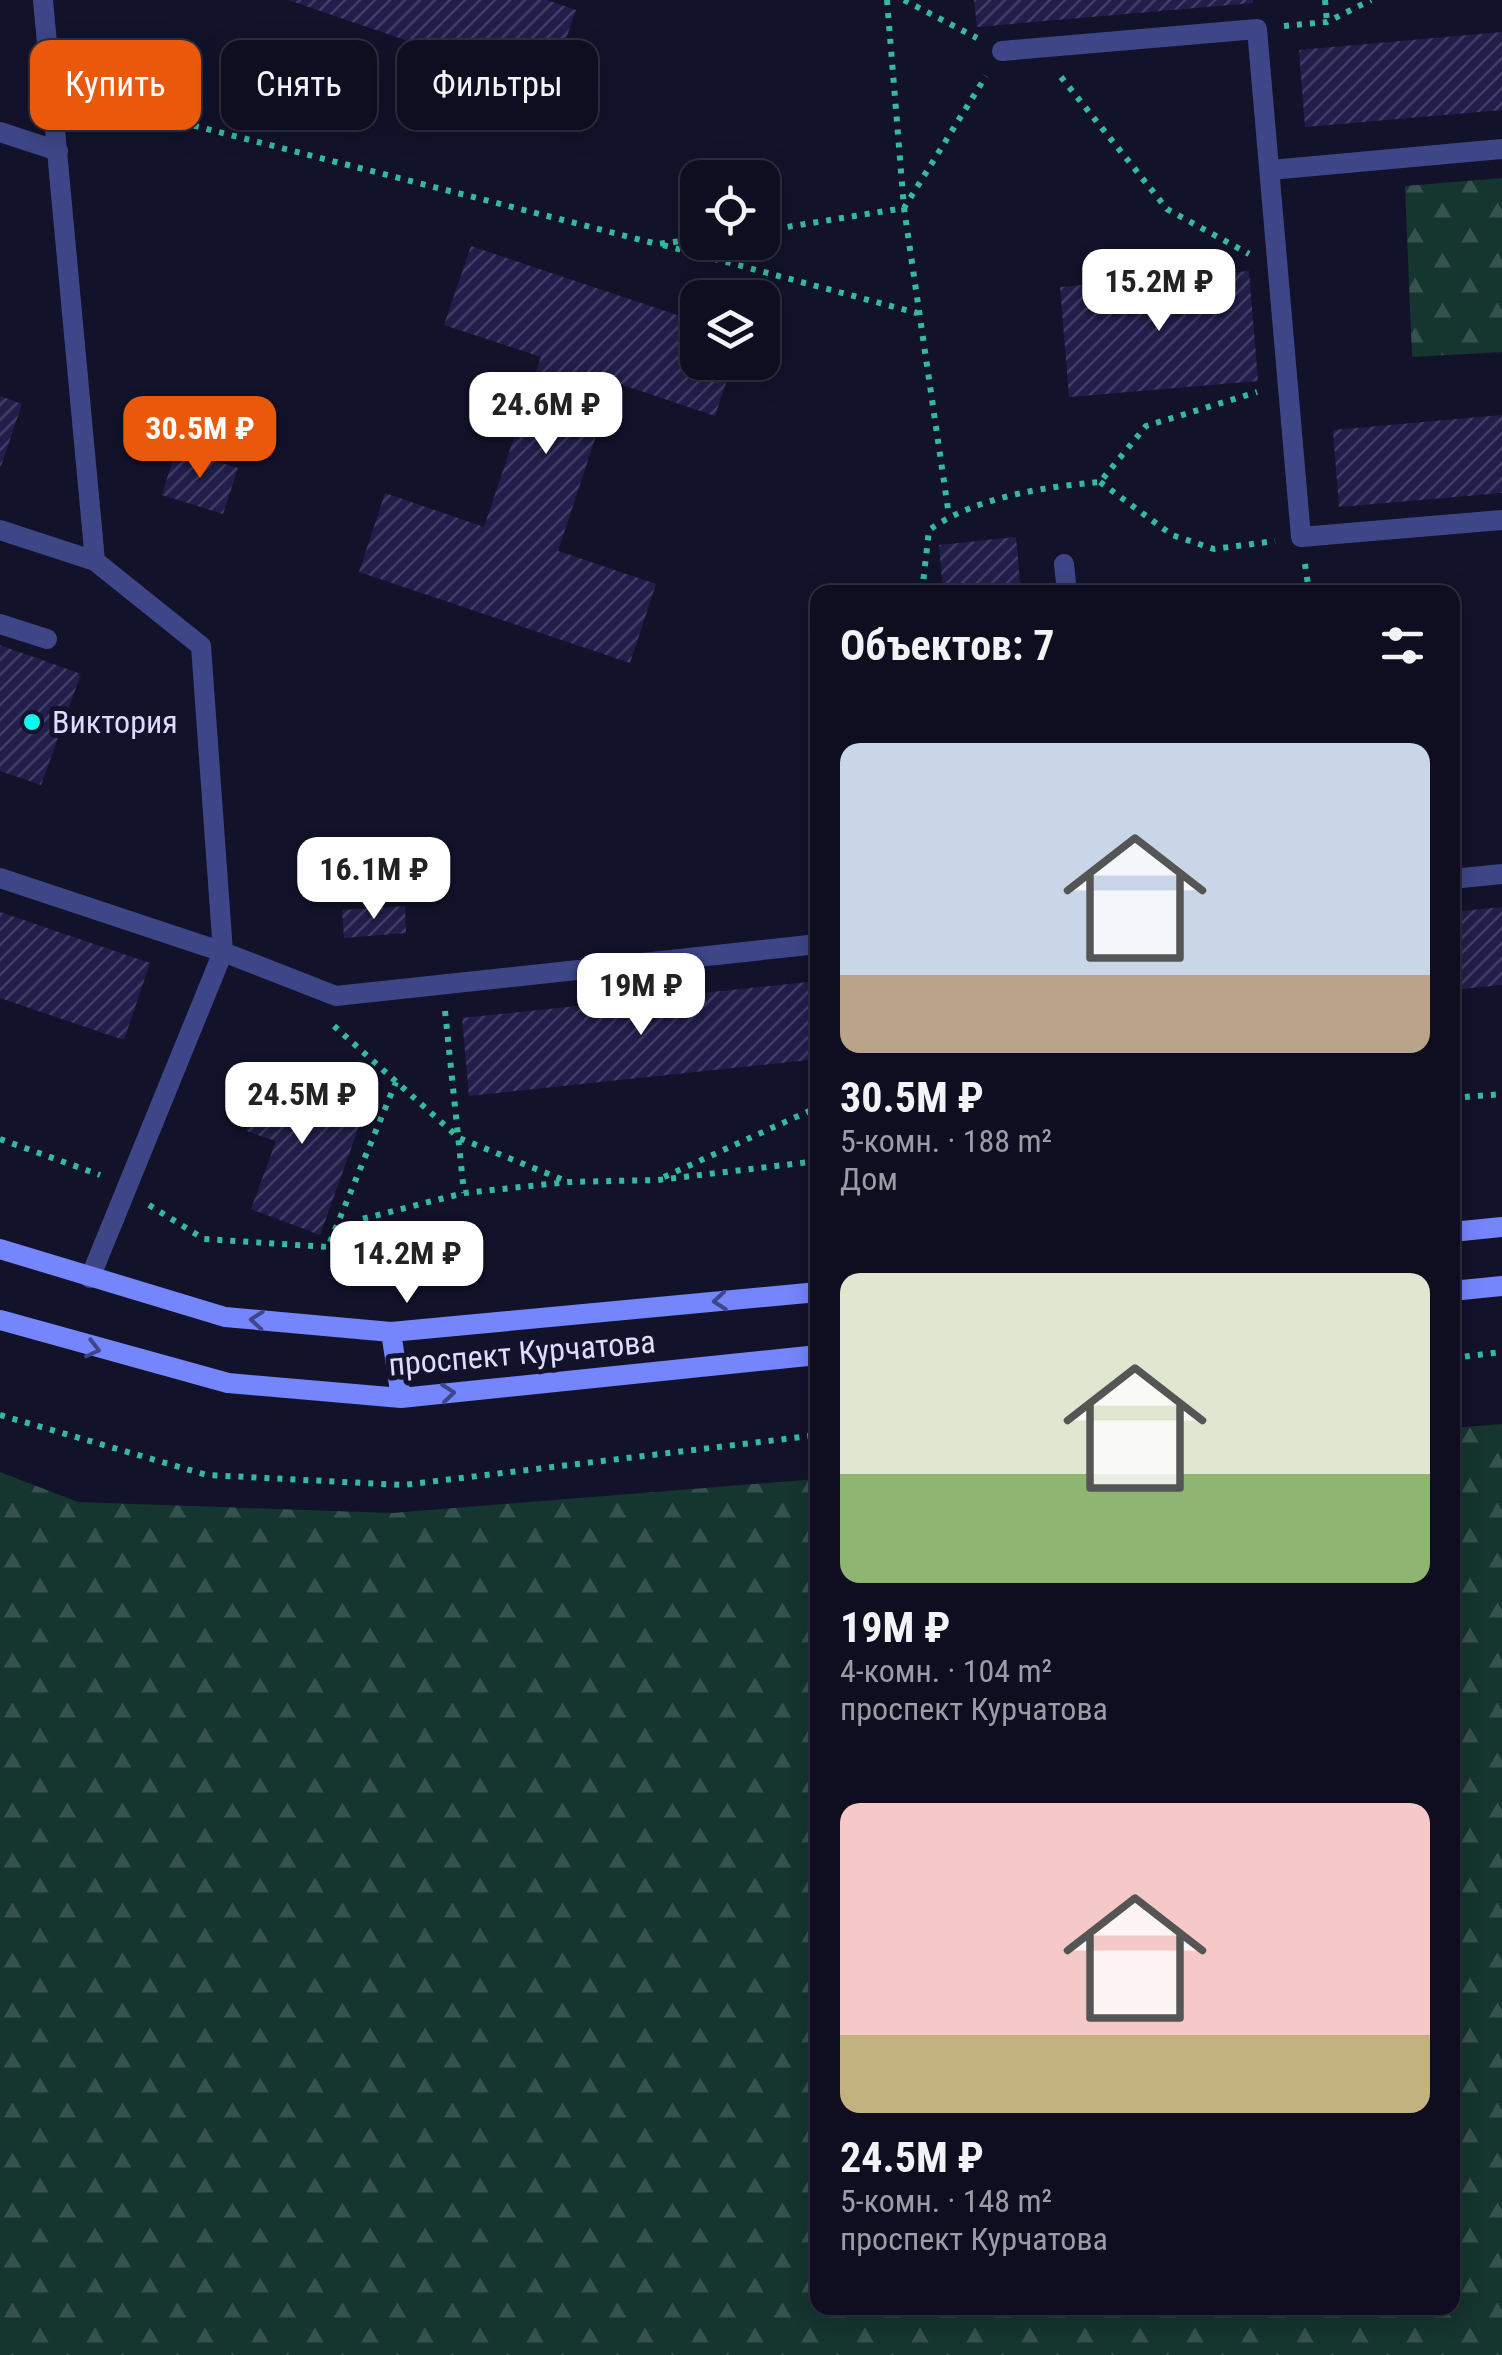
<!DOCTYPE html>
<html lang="ru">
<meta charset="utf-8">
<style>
:root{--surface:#0e0e20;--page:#1c1c2d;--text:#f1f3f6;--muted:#9b9ca5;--line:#2e2e3e;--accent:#ea580c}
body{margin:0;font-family:"Roboto Condensed",sans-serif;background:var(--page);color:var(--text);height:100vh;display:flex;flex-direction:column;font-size:38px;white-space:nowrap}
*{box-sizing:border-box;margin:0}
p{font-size:32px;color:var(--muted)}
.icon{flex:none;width:55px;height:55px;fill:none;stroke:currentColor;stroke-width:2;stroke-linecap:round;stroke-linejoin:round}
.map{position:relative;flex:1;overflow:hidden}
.details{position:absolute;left:810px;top:585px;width:650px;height:1730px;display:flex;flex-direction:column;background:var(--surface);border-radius:20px;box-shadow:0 5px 25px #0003,0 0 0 2px var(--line)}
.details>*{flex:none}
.hud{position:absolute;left:30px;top:40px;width:630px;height:90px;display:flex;gap:20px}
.buttons{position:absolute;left:680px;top:160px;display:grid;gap:20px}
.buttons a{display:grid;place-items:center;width:100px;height:100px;border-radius:20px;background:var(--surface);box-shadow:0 5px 25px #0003,0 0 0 2px var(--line);font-size:50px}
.price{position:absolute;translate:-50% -85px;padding:0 22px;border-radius:20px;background:#fff;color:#222;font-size:32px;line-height:65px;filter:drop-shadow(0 2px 5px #0008)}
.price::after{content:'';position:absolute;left:50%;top:60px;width:30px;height:22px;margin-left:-15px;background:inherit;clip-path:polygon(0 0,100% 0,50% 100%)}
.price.on{background:var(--accent);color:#fff}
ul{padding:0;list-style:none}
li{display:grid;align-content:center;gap:20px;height:530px;padding:0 30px}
li span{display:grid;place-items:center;height:310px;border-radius:20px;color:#555}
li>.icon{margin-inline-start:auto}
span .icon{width:180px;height:180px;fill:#fffc;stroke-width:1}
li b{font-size:42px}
h2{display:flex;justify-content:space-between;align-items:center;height:120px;padding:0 30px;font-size:42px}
.chip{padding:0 35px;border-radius:20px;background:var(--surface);box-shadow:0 5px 25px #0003,0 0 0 2px var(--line);font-size:35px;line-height:90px}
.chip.on{background:var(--accent);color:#fff}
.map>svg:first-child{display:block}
.forest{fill:url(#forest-firs)}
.building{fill:url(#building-hatch)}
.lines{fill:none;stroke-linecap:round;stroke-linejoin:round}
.path{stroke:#34bb9f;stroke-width:6;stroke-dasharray:5 8;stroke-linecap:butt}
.lane{stroke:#3e4688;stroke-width:20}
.secondary{stroke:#7585fc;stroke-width:20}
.oneway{stroke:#3f4689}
.poi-dot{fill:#0df9f0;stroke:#12122b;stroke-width:4}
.labels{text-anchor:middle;stroke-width:10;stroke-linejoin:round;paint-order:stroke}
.poi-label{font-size:32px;fill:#dcddfe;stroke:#12122b;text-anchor:start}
.street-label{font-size:32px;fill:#dcddfe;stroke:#12122b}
</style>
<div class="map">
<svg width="1502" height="2355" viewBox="0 0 1502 2355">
<defs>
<pattern id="forest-firs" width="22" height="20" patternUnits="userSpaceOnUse" patternTransform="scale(2.5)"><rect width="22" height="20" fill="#15352f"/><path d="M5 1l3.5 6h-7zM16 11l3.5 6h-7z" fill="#36524e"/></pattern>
<pattern id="building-hatch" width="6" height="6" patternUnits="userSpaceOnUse" patternTransform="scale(2.5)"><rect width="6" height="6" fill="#211e4b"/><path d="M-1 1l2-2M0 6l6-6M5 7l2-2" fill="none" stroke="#413e66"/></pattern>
</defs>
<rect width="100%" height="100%" fill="#12122b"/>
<path class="forest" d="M1502,178V352L1412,357L1405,186Z
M1502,1424V2355H0V1472L78,1502L392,1513L817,1479L818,2308H1452L1453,1428Z"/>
<path class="building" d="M288,0H547L576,10L549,89Z
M974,0H1253V3L977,27Z
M1502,32V110L1305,127L1299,50Z
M471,246L698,322V362H733L715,416L614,382L558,551L656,584L630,663L359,572L385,493L484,527L541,357L444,325Z
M1249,271L1258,381L1069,397L1060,287Z
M0,396L22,404L1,466H0Z
M1502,415V493L1339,507L1333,430Z
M176,449L238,468L223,514L162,495Z
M1016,537L1021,592H943L939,545Z
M0,645L81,674L41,785L0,771Z
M405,906L406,933L344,938L342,910Z
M1502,907V985L1452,990V912Z
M0,912L150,963L124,1040L0,998Z
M818,981V1059L469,1096L462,1018Z
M271,1064L357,1096L349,1117L361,1121L320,1235L251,1209L276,1141L246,1131Z"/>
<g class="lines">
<path class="path" d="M887,0L904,208L949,516
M904,0L977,38
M1325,0L1327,22
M1284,26L1327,22L1371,0
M80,65L168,119L657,244L698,239
M1061,77L1167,209L1249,254
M762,231L904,208L986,76
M663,245L917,313
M1100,482L1172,535L1214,549L1275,541
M1305,564L1309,592
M922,592L929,530C976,497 1043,487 1100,482L1146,426L1257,392
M445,1011L464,1193
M334,1026L459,1138L566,1181
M1452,1098L1502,1094
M0,1139L100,1175
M664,1177L818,1107
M149,1205L204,1239L328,1247L362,1219L464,1193L568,1182L658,1180L818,1161
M330,1242L396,1082
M1452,1358L1502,1352
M0,1415L207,1475L403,1485L818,1435"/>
<path class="lane" d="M43,0L95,561L201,646L223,952L336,996L818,944
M1002,51L1257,29L1301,537L1502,520
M0,132L58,151
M1270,170L1502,149
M0,530L95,561
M1064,564L1067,592
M0,624L47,639
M0,878L223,952L90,1278
M1452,879L1502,874"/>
<path class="secondary" d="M1452,1232L1502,1227
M0,1249L225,1317L391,1332L818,1292
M1452,1291L1502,1286
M0,1320L228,1383L401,1398L818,1355
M391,1332L401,1398"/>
</g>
<defs><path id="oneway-chevron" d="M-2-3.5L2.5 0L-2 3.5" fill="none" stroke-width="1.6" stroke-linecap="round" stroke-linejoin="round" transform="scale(2.5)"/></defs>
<g class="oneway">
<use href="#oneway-chevron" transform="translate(720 1301) rotate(175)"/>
<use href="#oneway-chevron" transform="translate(257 1320) rotate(-175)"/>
<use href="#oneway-chevron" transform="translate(93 1349) rotate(14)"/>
<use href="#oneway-chevron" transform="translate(448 1393) rotate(-6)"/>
</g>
<circle class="poi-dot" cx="32" cy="722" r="10"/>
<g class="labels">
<g class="poi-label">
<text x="52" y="733">Виктория</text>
</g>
<g class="street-label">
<text transform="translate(522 1353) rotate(-5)" y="11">проспект Курчатова</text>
</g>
</g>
</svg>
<div class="buttons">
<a><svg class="icon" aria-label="locate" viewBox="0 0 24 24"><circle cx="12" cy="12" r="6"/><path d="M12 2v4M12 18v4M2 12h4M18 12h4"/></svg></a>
<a><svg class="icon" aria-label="layers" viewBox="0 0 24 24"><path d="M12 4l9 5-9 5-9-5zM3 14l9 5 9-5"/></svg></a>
</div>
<b class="price" style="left:1159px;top:334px">15.2M ₽</b>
<b class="price" style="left:546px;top:457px">24.6M ₽</b>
<b class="price on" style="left:200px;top:481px">30.5M ₽</b>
<b class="price" style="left:374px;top:922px">16.1M ₽</b>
<b class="price" style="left:641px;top:1038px">19M ₽</b>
<b class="price" style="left:302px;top:1147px">24.5M ₽</b>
<b class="price" style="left:407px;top:1306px">14.2M ₽</b>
<div class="hud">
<a class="chip on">Купить</a>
<a class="chip">Снять</a>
<a class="chip">Фильтры</a>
</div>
<section class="details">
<h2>Объектов: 7<svg class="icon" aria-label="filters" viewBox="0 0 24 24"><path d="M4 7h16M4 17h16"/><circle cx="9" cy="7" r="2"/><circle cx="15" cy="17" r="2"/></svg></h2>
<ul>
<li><span style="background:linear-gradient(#c9d6e8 75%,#b9a48a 0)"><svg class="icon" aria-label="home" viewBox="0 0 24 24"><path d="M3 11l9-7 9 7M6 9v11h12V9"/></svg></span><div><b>30.5M ₽</b><p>5-комн. · 188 m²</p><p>Дом</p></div></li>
<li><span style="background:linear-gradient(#dfe7d0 65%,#8fb573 0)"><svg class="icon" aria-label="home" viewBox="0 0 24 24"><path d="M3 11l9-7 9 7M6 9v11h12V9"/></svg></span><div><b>19M ₽</b><p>4-комн. · 104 m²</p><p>проспект Курчатова</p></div></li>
<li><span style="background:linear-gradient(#f6c9c9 75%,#c2b280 0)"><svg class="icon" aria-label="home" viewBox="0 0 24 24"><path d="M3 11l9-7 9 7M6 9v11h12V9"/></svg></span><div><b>24.5M ₽</b><p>5-комн. · 148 m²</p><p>проспект Курчатова</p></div></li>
</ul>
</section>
</div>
